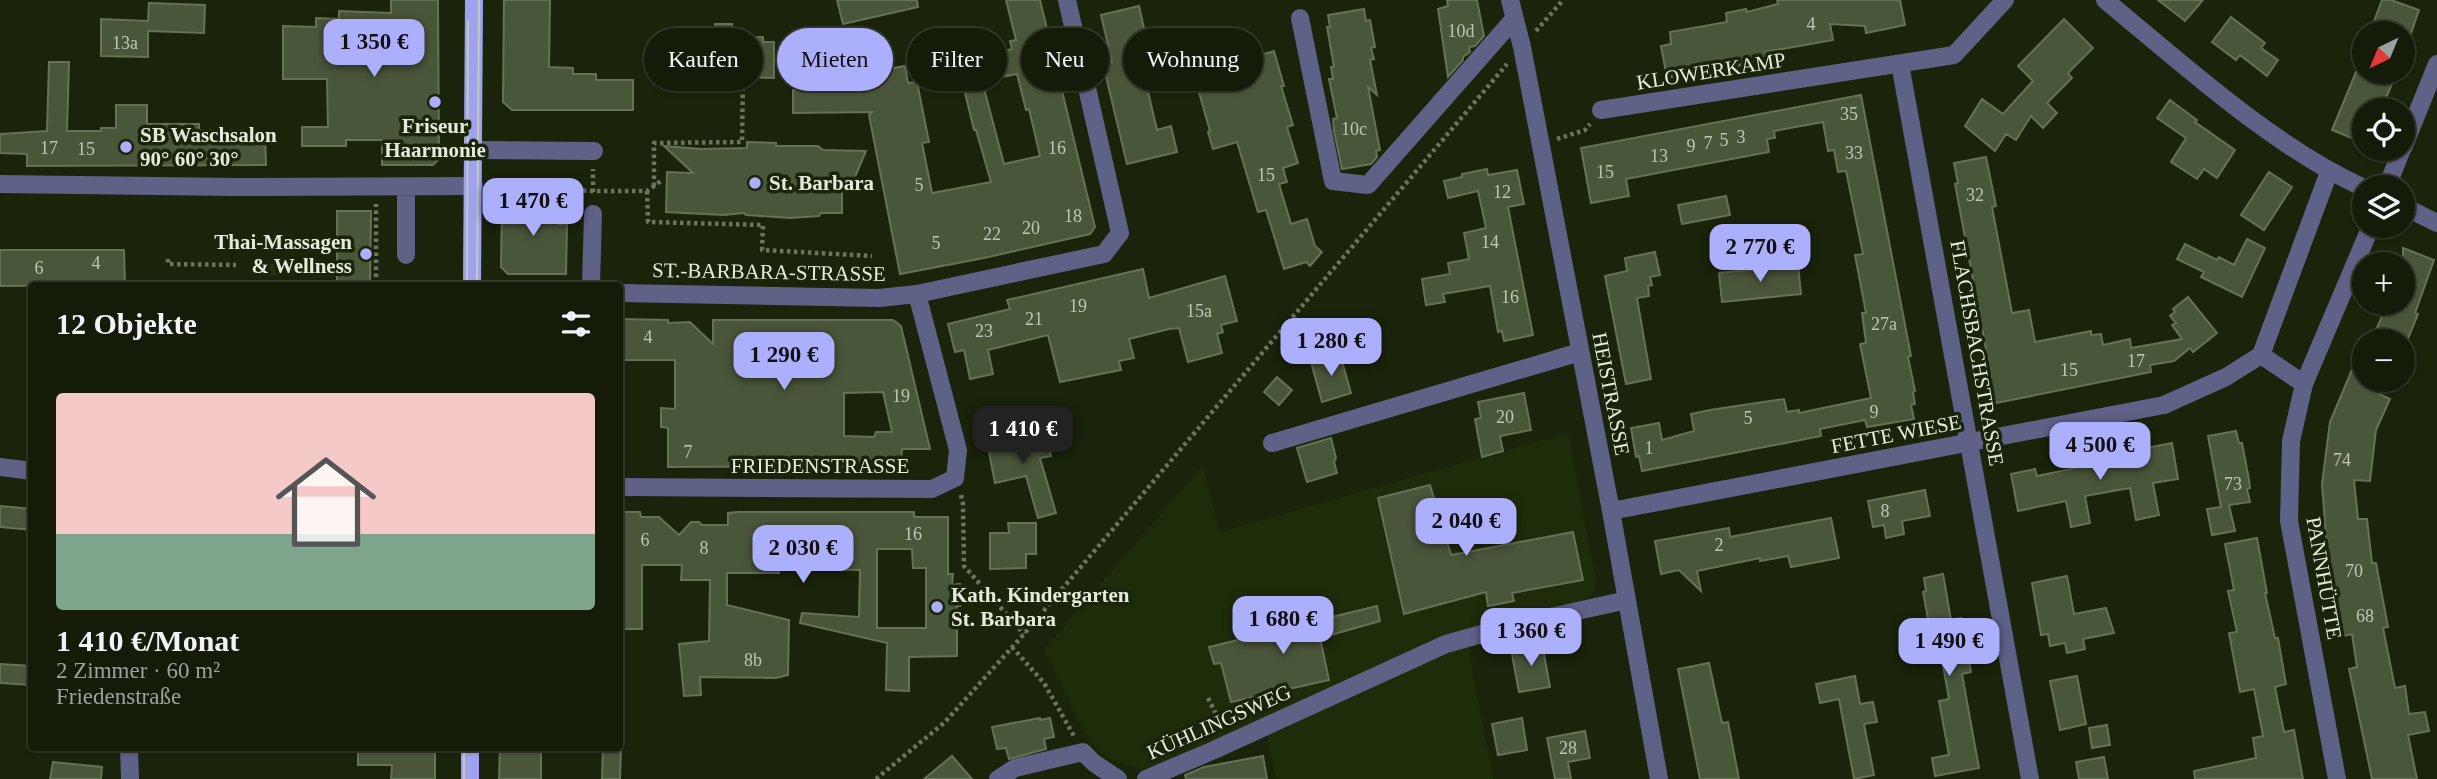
<!DOCTYPE html>
<html lang="de">
<meta charset="utf-8">
<style>
:root{--surface:#141b08;--page:#1d2412;--text:#f1f3f6;--muted:#9da19c;--line:#333929;--accent:#acaffb}
body{margin:0;font-family:Georgia,serif;background:var(--page);color:var(--text);height:100vh;display:flex;flex-direction:column;font-size:26px;white-space:nowrap}
*{box-sizing:border-box;margin:0}
p{font-size:23px;color:var(--muted)}
.icon{flex:none;width:38px;height:38px;fill:none;stroke:currentColor;stroke-width:2;stroke-linecap:round;stroke-linejoin:round}
.map{position:relative;flex:1;overflow:hidden}
.drawer{position:absolute;left:28px;top:282px;width:595px;height:469px;display:flex;flex-direction:column;background:var(--surface);border-radius:7px;box-shadow:0 2px 5px #0004,0 0 0 2px var(--line)}
.drawer>*{flex:none}
.guide{position:absolute;left:644px;top:28px;width:665px;height:63px;display:flex;gap:14px}
.needle{width:46px;rotate:223deg}
.tools{position:absolute;left:2352px;top:21px;display:grid;gap:14px}
.tools a{display:grid;place-items:center;width:63px;height:63px;border-radius:50%;background:var(--surface);box-shadow:0 2px 5px #0004,0 0 0 2px var(--line);font-size:35px}
.price{position:absolute;translate:-50% -60px;padding:0 16px;border-radius:14px;background:var(--accent);color:#111;font-size:23px;line-height:46px;filter:drop-shadow(0 2px 4px #0008)}
.price::after{content:'';position:absolute;left:50%;top:42px;width:21px;height:16px;margin-left:-10px;background:inherit;clip-path:polygon(0 0,100% 0,50% 100%)}
.price.selected{background:#222;color:#fff}
ul{padding:0;list-style:none}
li{display:grid;align-content:center;gap:14px;height:371px;padding:0 28px}
li span{display:grid;place-items:center;height:217px;border-radius:7px;color:#555}
li>.icon{margin-inline-start:auto}
span .icon{width:126px;height:126px;fill:#fffc;stroke-width:1}
li b{font-size:30px}
h2{display:flex;justify-content:space-between;align-items:center;height:84px;padding:0 28px;font-size:30px}
.tag{padding:0 24px;border-radius:32px;background:var(--surface);box-shadow:0 2px 5px #0004,0 0 0 2px var(--line);font-size:24px;line-height:63px}
.tag.selected{background:var(--accent);color:#111}
.map>svg:first-child{display:block}
.built{fill:#1f2c0a}
.green{fill:#28370b}
.building{fill:#4a563a;stroke:#667255;stroke-width:2;fill-rule:evenodd}
.lines{fill:none;stroke-linecap:round;stroke-linejoin:round}
.path{stroke:#6b745e;stroke-width:4.5;stroke-dasharray:3.5 3.5;stroke-linecap:butt}
.minor{stroke:#5f6187;stroke-width:18}
.major{stroke:#a0a2f0;stroke-width:18}
.tram{stroke:#c2cab8;stroke-width:2}
.poi-dot{fill:#acaffb;stroke:#1a240a;stroke-width:2.5}
.labels{text-anchor:middle;stroke-width:7;stroke-linejoin:round;paint-order:stroke}
.number-label{font-size:18px;fill:#bec6b3}
.street-label{font-size:21px;fill:#e4ebdb;stroke:#1a240a}
.poi-label{font-size:21px;font-weight:bold;fill:#e4ebdb;stroke:#1a240a;text-anchor:start}
</style>
<div class="map">
<svg width="2437" height="779" viewBox="0 0 2437 779">
<rect width="100%" height="100%" fill="#1a240a"/>
<path class="built" d="M1568,433L1596,580L1593,593L1581,601L1465,632L1493,779H1276L1267,733L1169,763L1145,768L1125,765L1109,758L1096,748L1085,734L1044,650L1203,465L1220,532Z"/>
<path class="green" d="M337,263V277L249,274L252,264Z"/>
<path class="building" d="M391,0H438L439,159L433,165H382V140H346V146H302V127H328L327,79H283V26L316,27V18L339,19V11L391,13Z
M504,0H550L549,67L573,68V74H596V80H633V110H512L503,102Z
M837,0H917L918,7L843,24Z
M1006,0H1040L1095,227L1090,234L984,258L900,274L869,115L872,112L793,113V90L808,91V42H852V75L905,66L908,83L917,82L929,142L922,143L932,193L991,182L976,130H974L961,76L975,73L972,59L1012,49L1010,41L1016,40ZM1017,74L1026,110L1029,109L1040,156L1004,164L982,81Z
M1447,0H1477L1484,36L1475,46L1469,47L1470,52L1463,57V60L1448,77L1438,9L1448,6Z
M1777,0H1900L1905,25L1866,33L1865,26L1830,24L1833,40L1765,52L1766,60L1736,66L1735,62L1697,69V72L1667,78L1661,46L1671,44L1670,32L1727,22L1726,13L1746,9L1747,12L1778,4Z
M2158,0H2203L2185,21Z
M2382,0H2391L2419,10L2410,36L2373,24Z
M149,3L205,5L204,33L148,31V57L101,56V19L148,21Z
M1139,6L1148,46L1138,49L1157,130L1171,126L1177,152L1127,164L1103,64L1112,62L1101,15Z
M1364,9L1366,21L1370,20L1375,47L1371,48L1374,59L1370,60L1377,95L1368,87L1380,150L1376,151L1377,157L1371,164L1342,169L1334,131L1333,119L1337,118L1329,79H1333L1331,67H1334L1327,27H1330L1328,15Z
M2231,17L2265,43L2261,48L2278,60L2267,76L2240,55L2236,60L2212,42Z
M2064,19L2093,48L2068,73L2072,78L2047,103L2057,113L2043,128L2031,116L2016,140L2006,134L1995,151L1965,126L1982,99L2003,114L2022,93L2033,81L2018,66Z
M715,24H732L731,38L763,37V42H774V78L712,77Z
M1274,51L1284,86H1281L1293,125L1287,127L1298,163L1283,168L1287,182L1279,184L1291,224L1307,219L1315,246L1322,252L1310,266L1306,262L1284,269L1266,210L1258,212L1237,142L1213,149L1208,132L1210,131L1194,75Z
M49,62H69L67,131H101V128H116V105H147V124H199V130H265L266,165L27,166V154L0,153V134L47,131Z
M2356,72H2397L2381,110H2364V143L2332,130Z
M1861,95L1911,356L1908,357L1915,391L1913,392L1915,404L1911,405L1914,419L1867,427L1865,420L1820,429L1821,436L1642,471L1639,456L1636,457L1631,428L1659,423L1662,440L1694,431L1691,414L1710,410L1784,399L1787,412L1799,410V413L1871,398L1860,344L1866,343L1862,313H1866L1855,255L1863,254L1846,171L1838,172L1834,150L1828,151L1823,122L1774,131L1775,138L1767,139L1769,152L1626,179L1629,196L1591,203L1581,148Z
M2170,100L2197,120L2195,122L2235,150L2217,178L2204,169L2197,179L2171,162L2186,138L2157,118Z
M747,142L776,143V146H818L823,150L866,151L850,189L842,185V213H821L819,216L790,218L746,215L744,213L724,215L666,212L667,172L693,173L664,146L701,149L747,148Z
M1986,157L1996,206L1992,207L2012,313L2029,310L2035,342L2091,331V335L2101,334L2103,345L2130,339L2131,348L2182,339L2172,325L2176,323L2170,316L2175,312L2173,309L2188,297L2217,333L2193,352L2190,348L2174,361L2150,365L2151,372L1996,403L1994,394H1991L1988,376H1991L1955,184L1958,183L1954,163Z
M1487,169L1488,175L1517,170L1524,204L1508,207L1533,335L1504,341L1502,331L1498,332L1490,286L1443,294L1445,302L1426,305L1422,279L1450,274L1448,263L1469,259L1464,233L1486,228L1478,191L1448,198L1444,181L1462,177V174Z
M2269,172L2292,187L2264,230L2241,215Z
M1726,196L1730,215L1682,224L1678,205Z
M508,199L558,200V224H567L566,274H508L501,267L502,205Z
M337,211H371L370,285H337Z
M2247,239L2265,248L2242,297L2201,277L2204,272L2177,259L2185,244L2217,260L2219,257L2234,265Z
M2403,248L2434,260L2415,313L2418,314L2407,341H2371L2388,303H2403Z
M0,250H124L125,285L0,286Z
M1655,252L1660,275L1650,277L1652,285L1648,286L1649,296L1637,298L1651,379L1626,384L1605,276L1627,271L1625,258Z
M1798,265L1801,294L1722,302L1719,273Z
M1143,269L1149,298L1225,276L1237,321L1221,325L1223,332L1217,334L1222,353L1188,362L1179,328L1169,329L1129,339L1134,358L1119,361L1121,370L1060,382L1048,335L988,350L993,374L970,379L964,350L955,352L948,324L1010,309L1007,300Z
M620,319L668,320V323L690,322L713,344V320H893L901,326L930,449H902L901,466L668,467V428L661,427V408L675,409V360H620ZM883,392L892,432H876L874,437L844,436V393Z
M2364,341V380H2370L2366,388L2390,399L2376,430L2370,481L2354,480L2358,519H2367L2372,563H2376L2388,627L2383,628L2395,688L2405,686L2409,714L2425,712L2429,731L2408,735L2417,779H2372L2349,669L2357,667L2352,634L2343,636L2327,549L2322,484L2330,422Z
M1340,354L1351,393L1322,402L1311,362Z
M1277,377L1292,390L1279,405L1264,392Z
M1524,393L1531,430L1500,436L1503,451L1482,457L1475,419L1481,418L1478,402Z
M1014,431L1016,440L1045,433L1051,456L1040,458L1056,513L1038,518L1026,476L995,483L986,437Z
M2236,431L2239,443H2242L2249,480L2250,488L2247,489L2250,502L2229,505L2235,531L2212,535L2207,509L2221,507L2208,436Z
M1331,438L1336,458L1334,462L1337,473L1307,482L1297,448Z
M2172,443L2178,479L2153,483L2159,515L2136,520L2130,488L2085,496L2090,523L2071,527L2066,501L2018,511L2011,474L2035,469L2037,476L2076,468L2075,462Z
M1430,485L1451,555L1573,532L1583,580L1512,593L1514,601L1488,606L1486,592L1404,614L1378,498Z
M1925,490L1930,516L1902,521L1904,534L1886,538L1884,525L1873,527L1868,501Z
M0,506L32,509V530L0,527Z
M620,512H640L641,517H659L679,535L691,522H699L702,525H728V513L738,512H914V517H948V574H953L952,585L960,584V606H957V656L909,657V691L886,690L887,643L800,623L802,613L859,617L860,570L779,569V573H727V605L789,620L788,675L776,678L700,677L701,695L684,696L679,644L709,641L710,580H681L682,565H642V629H620V587H622L623,585ZM877,549H912L913,568H926V628H877Z
M1831,518L1839,558L1791,567L1788,556L1760,561V558L1697,571L1701,591L1679,570L1661,574L1655,541L1729,528L1730,537Z
M1008,523H1036V554H1026V568L990,569V533H1009Z
M2257,538L2267,593H2265L2275,638H2278L2286,684L2275,687L2284,732L2294,730L2303,779H2195L2194,771L2256,758L2253,738L2263,736L2254,689L2240,692L2229,633L2237,632L2228,591L2234,590L2225,544Z
M1943,574L1951,620L1961,618L1971,672L1962,674L1979,768L1935,776L1932,758L1949,755L1939,701L1949,699L1941,654L1921,658L1916,633L1930,630L1923,592L1926,591L1924,578Z
M2067,576L2074,614L2106,608L2114,633L2083,639L2085,649L2067,653L2065,643L2050,646L2048,634L2041,635L2032,583Z
M1377,606L1380,621L1320,638L1329,680L1231,702L1221,663L1214,664L1209,647Z
M1542,643L1550,687L1519,692L1511,649Z
M1709,663L1722,723L1728,722L1739,779H1700L1678,669Z
M0,664L32,666V685L0,683Z
M1855,676L1860,704L1873,702L1877,722L1864,724L1874,775L1854,779L1839,699L1820,703L1816,684Z
M2077,676L2086,724L2060,730L2050,681Z
M1040,718V720L1050,718L1054,737L1044,739L1046,749L1009,759L1006,748L997,749L992,727Z
M1522,718L1527,750L1498,755L1492,724Z
M2107,725L2110,745L2092,748L2089,728Z
M1585,731L1590,758L1568,762L1571,779H1555L1547,738Z
M358,747H435V779H391L392,765H358Z
M500,747H541V779H499Z
M603,747H621L620,779H602Z
M952,756L972,779H924Z
M1263,756L1267,779H1186L1185,775L1204,767Z
M2104,757L2108,779H2079L2076,762Z
M53,762L102,767L101,779H50Z"/>
<g class="lines">
<path class="path" d="M1536,31L1563,0
M1557,139L1585,130L1590,124
M654,186V143L742,142L743,77
M492,187L593,191H647L661,181
M647,191L648,222L763,225L762,250L872,256
M593,192V169
M168,259V264L236,265
M370,284L409,285
M376,284V204
M961,495L963,504L964,566L1024,634
M1012,647L1044,683L1074,736
M1208,698L1222,726
M876,779L945,722L1024,634L1507,64"/>
<path class="minor" d="M1510,0L1522,47L1611,511L1659,779
M2105,0C2184,65 2272,146 2364,188
M1300,18L1333,181L1368,185L1514,19
M1900,64L2030,779
M1601,110L1954,55L2005,0
M2403,148L2437,64
M473,150L594,151
M0,184L235,187L474,186
M406,187V255
M2387,187L2402,149
M2403,206L2437,223
M591,285L593,214
M620,293L879,298L917,294L1104,254L1120,233L1067,0
M2304,384L2261,355L2329,172
M1272,443L1580,352
M0,467L32,471
M620,487L932,489L955,478L958,450L917,294
M1611,511L2164,405L2226,377L2261,355
M129,747L130,779
M998,779L1015,768L1083,752L1094,763L1118,779
M1146,779L1214,750L1446,644L1510,626L1627,600
M2337,779L2289,521L2291,441L2304,384L2371,226"/>
<path class="major" d="M472,285L474,0
M470,779V747"/>
<path class="tram" d="M467,285L468,21
M477,285L479,0
M464,779V747"/>
</g>
<g class="poi-dot">
<circle cx="435" cy="102" r="7"/>
<circle cx="126" cy="147" r="7"/>
<circle cx="755" cy="183" r="7"/>
<circle cx="366" cy="254" r="7"/>
<circle cx="937" cy="607" r="7"/>
</g>
<g class="labels">
<g class="number-label">
<text x="1811" y="30">4</text>
<text x="1461" y="37">10d</text>
<text x="125" y="49">13a</text>
<text x="1849" y="120">35</text>
<text x="1354" y="135">10c</text>
<text x="1741" y="143">3</text>
<text x="1724" y="146">5</text>
<text x="1708" y="149">7</text>
<text x="1691" y="152">9</text>
<text x="49" y="154">17</text>
<text x="1057" y="154">16</text>
<text x="86" y="155">15</text>
<text x="1854" y="159">33</text>
<text x="1659" y="162">13</text>
<text x="1605" y="178">15</text>
<text x="1266" y="181">15</text>
<text x="919" y="191">5</text>
<text x="1502" y="198">12</text>
<text x="1975" y="201">32</text>
<text x="1073" y="222">18</text>
<text x="1031" y="234">20</text>
<text x="992" y="240">22</text>
<text x="1490" y="248">14</text>
<text x="936" y="249">5</text>
<text x="96" y="269">4</text>
<text x="39" y="274">6</text>
<text x="1510" y="303">16</text>
<text x="1078" y="312">19</text>
<text x="1199" y="317">15a</text>
<text x="1034" y="325">21</text>
<text x="1884" y="330">27a</text>
<text x="984" y="337">23</text>
<text x="648" y="343">4</text>
<text x="2136" y="367">17</text>
<text x="2069" y="376">15</text>
<text x="901" y="402">19</text>
<text x="1874" y="418">9</text>
<text x="1505" y="423">20</text>
<text x="1748" y="424">5</text>
<text x="1649" y="454">1</text>
<text x="688" y="458">7</text>
<text x="2342" y="466">74</text>
<text x="2233" y="490">73</text>
<text x="1885" y="517">8</text>
<text x="913" y="540">16</text>
<text x="645" y="546">6</text>
<text x="1719" y="551">2</text>
<text x="704" y="554">8</text>
<text x="2354" y="577">70</text>
<text x="2365" y="622">68</text>
<text x="753" y="666">8b</text>
<text x="1568" y="754">28</text>
</g>
<g class="street-label">
<text transform="translate(1711 71) rotate(-9)" y="7">KLOWERKAMP</text>
<text transform="translate(769 272) rotate(1)" y="7">ST.-BARBARA-STRASSE</text>
<text transform="translate(1977 353) rotate(80)" y="7">FLACHSBACHSTRASSE</text>
<text transform="translate(1611 394) rotate(79)" y="7">HEISTRASSE</text>
<text transform="translate(1896 434) rotate(-11)" y="7">FETTE WIESE</text>
<text x="820" y="473">FRIEDENSTRASSE</text>
<text transform="translate(2324 578) rotate(80)" y="7">PANNHÜTTE</text>
<text transform="translate(1219 722) rotate(-24)" y="7">KÜHLINGSWEG</text>
</g>
<g class="poi-label">
<text x="435" y="133" text-anchor="middle">Friseur<tspan x="435" dy="24">Haarmonie</tspan></text>
<text x="140" y="142">SB Waschsalon<tspan x="140" dy="24">90° 60° 30°</tspan></text>
<text x="769" y="190">St. Barbara</text>
<text x="352" y="249" text-anchor="end">Thai-Massagen<tspan x="352" dy="24">&amp; Wellness</tspan></text>
<text x="951" y="602">Kath. Kindergarten<tspan x="951" dy="24">St. Barbara</tspan></text>
</g>
</g>
</svg>
<div class="tools">
<a><svg class="needle" viewBox="-14 -14 28 28"><path d="M0-13l5 13h-10z" fill="#e53935"/><path d="M0 13l5-13h-10z" fill="#9da19c"/></svg></a>
<a><svg class="icon" aria-label="locate" viewBox="0 0 24 24"><circle cx="12" cy="12" r="6"/><path d="M12 2v4M12 18v4M2 12h4M18 12h4"/></svg></a>
<a><svg class="icon" aria-label="layers" viewBox="0 0 24 24"><path d="M12 4l9 5-9 5-9-5zM3 14l9 5 9-5"/></svg></a>
<a>+</a>
<a>−</a>
</div>
<b class="price" style="left:374px;top:79px">1 350 €</b>
<b class="price" style="left:533px;top:238px">1 470 €</b>
<b class="price" style="left:1760px;top:284px">2 770 €</b>
<b class="price" style="left:1331px;top:378px">1 280 €</b>
<b class="price" style="left:784px;top:392px">1 290 €</b>
<b class="price selected" style="left:1023px;top:466px">1 410 €</b>
<b class="price" style="left:2100px;top:482px">4 500 €</b>
<b class="price" style="left:1466px;top:558px">2 040 €</b>
<b class="price" style="left:803px;top:585px">2 030 €</b>
<b class="price" style="left:1283px;top:656px">1 680 €</b>
<b class="price" style="left:1531px;top:668px">1 360 €</b>
<b class="price" style="left:1949px;top:678px">1 490 €</b>
<div class="guide">
<a class="tag">Kaufen</a>
<a class="tag selected">Mieten</a>
<a class="tag">Filter</a>
<a class="tag">Neu</a>
<a class="tag">Wohnung</a>
</div>
<section class="drawer">
<h2>12 Objekte<svg class="icon" aria-label="filters" viewBox="0 0 24 24"><path d="M4 7h16M4 17h16"/><circle cx="9" cy="7" r="2"/><circle cx="15" cy="17" r="2"/></svg></h2>
<ul>
<li><span style="background:linear-gradient(#f6c9c9 65%,#7fa58c 0)"><svg class="icon" aria-label="home" viewBox="0 0 24 24"><path d="M3 11l9-7 9 7M6 9v11h12V9"/></svg></span><div><b>1 410 €/Monat</b><p>2 Zimmer · 60 m²</p><p>Friedenstraße</p></div></li>
</ul>
</section>
</div>
